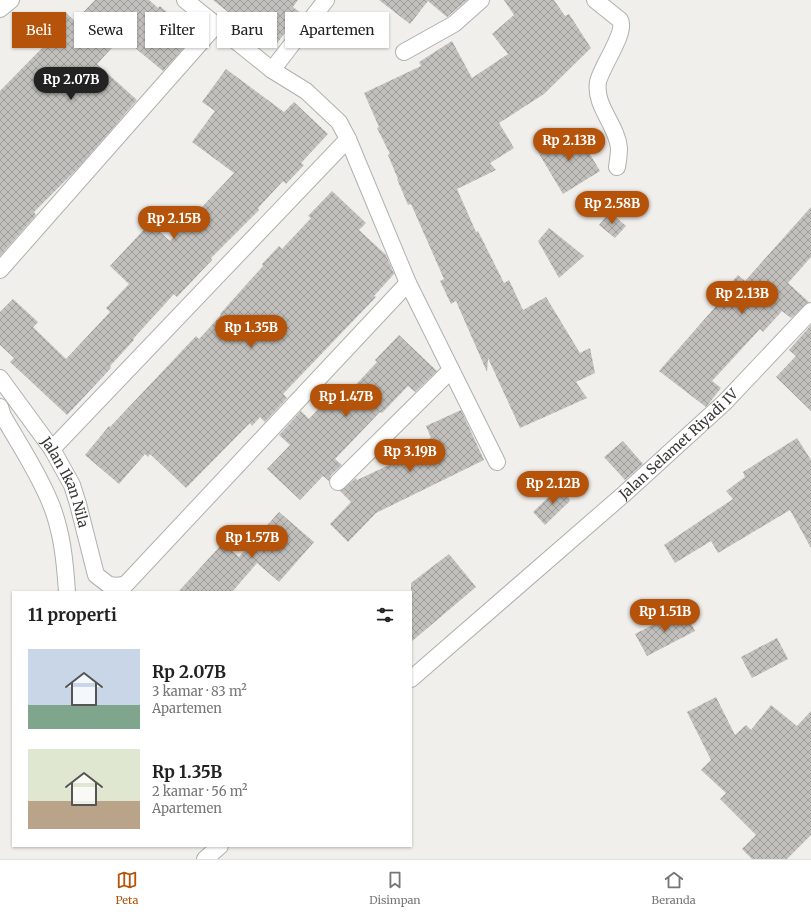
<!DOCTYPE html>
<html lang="id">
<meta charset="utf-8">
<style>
:root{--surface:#fff;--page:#f6f6f6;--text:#222;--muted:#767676;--line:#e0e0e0;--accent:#b45309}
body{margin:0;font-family:Merriweather,serif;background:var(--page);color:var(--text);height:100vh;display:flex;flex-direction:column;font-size:15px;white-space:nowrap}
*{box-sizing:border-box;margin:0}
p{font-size:13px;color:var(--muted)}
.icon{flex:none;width:22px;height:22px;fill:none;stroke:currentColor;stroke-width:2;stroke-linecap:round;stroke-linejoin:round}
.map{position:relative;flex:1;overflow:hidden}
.sheet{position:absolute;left:12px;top:591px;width:400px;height:256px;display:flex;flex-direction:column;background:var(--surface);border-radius:0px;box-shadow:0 1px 3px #0004}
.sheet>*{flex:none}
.top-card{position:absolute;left:12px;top:12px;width:400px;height:36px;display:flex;gap:8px}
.price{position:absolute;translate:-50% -34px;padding:0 9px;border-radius:14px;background:var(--accent);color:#fff;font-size:13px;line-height:26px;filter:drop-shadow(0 1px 2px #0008)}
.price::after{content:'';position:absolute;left:50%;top:24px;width:12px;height:9px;margin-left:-6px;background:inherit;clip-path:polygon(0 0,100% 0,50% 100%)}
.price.current{background:#222;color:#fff}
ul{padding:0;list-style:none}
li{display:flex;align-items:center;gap:12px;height:100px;padding:0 16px}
li span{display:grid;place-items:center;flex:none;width:112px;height:80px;border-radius:0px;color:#555}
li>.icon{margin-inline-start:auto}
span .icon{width:48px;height:48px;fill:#fffc;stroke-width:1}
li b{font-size:17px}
h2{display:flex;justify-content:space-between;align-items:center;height:48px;padding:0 16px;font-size:17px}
.pill{padding:0 14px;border-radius:0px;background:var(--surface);box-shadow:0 1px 3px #0004;font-size:14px;line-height:36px}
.pill.current{background:var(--accent);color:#fff}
.menu{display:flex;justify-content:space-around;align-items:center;height:56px;border-top:1px solid var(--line);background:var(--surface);font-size:11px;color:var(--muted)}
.menu a{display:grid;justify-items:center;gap:2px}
.menu .current{color:var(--accent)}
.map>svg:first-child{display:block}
.building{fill:url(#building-cross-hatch)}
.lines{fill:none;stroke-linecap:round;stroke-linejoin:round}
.minor-casing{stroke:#b0b0ac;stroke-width:18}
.minor{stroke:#fff;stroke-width:16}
.labels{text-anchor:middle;stroke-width:3.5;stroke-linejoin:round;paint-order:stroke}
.street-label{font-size:14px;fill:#383736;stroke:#fff}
</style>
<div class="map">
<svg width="811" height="859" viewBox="0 0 811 859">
<defs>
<pattern id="building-cross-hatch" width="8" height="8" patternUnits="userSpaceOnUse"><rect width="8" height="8" fill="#c1c0bc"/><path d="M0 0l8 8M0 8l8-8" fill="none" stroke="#9e9d9a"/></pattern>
</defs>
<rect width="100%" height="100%" fill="#f0efeb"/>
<path class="building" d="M95,0H149L158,8L160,6L194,36L163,71L122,37L97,64L137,100L79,167L34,212L36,215L0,256V91L44,46L39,41L65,12L75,21Z
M213,0H298L293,7L301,13L273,48Z
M379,0H467L447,17L428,1L410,24Z
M504,0H554L565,16L569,14L591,48L544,94L499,123L514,148L490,163L496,170L457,189L476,232L478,231L504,283L509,280L523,310L546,297L580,353L590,348L595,373L576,382L587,398L520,428L488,358L487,372L456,301L451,304L440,281L444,279L411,204L408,205L397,179H398L388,155L390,154L377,128L379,127L364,93L421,66L419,62L452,41L472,78L508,54L492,34L514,15Z
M226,69L284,112L294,102L328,134L301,163L304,165L286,184L283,181L258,208L259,210L211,258L212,260L177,297L174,294L133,339L134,340L110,366L111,368L67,415L10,362L14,358L0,345V312L13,299L38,322L33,327L66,359L110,312L106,308L129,284L110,266L150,223L170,241L234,173L192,142L215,111L202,102Z
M575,129L600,171L563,194L538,152Z
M332,191L366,223L359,230L386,255L394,274L374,296L376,297L283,394L287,398L265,422L260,417L252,426L250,423L186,488L150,454L148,457L145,454L119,484L85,455L109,426L110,427L196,336L199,339L221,315L220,314L263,266L262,264L279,246L282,249L311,218L308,216Z
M811,207V257L788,283L809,302L791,318L782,311L763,332L760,329L712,381L721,388L706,407L659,371L724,297L721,294L738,275L745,281Z
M610,212L626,226L615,238L599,225Z
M549,228L584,256L559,278L538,241Z
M811,325V411L776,377L796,356L789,350Z
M399,335L437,371L415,392L408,386L382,413L380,412L335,459L342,465L331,475L329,481L323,476L300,500L267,469L290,445L279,435L301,411L309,419L328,399L336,406L377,362L375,360Z
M461,410L484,460L376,513L348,542L330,524L351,502L340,491L356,478L357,480L404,458L401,452L431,438L426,426Z
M797,438L811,460V548L790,510L718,553L711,541L675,563L664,545L733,499L726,491L745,477L743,472Z
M623,441L643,464L625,480L604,457Z
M563,483L570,501L545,525L533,512Z
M279,512L314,542L279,582L257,563L232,592H178L223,543L239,557Z
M449,554L476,587L411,642V583Z
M684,609L695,631L647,656L635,634Z
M777,638L788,659L752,678L741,657Z
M716,697L735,735L746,725L751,730L771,705L797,726L811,711V835L787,859H752L742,849L756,835L720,799L726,793L701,770L711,760L687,712Z"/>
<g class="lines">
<g class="minor-casing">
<g id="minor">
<path d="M185,0L272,70L306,91L339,122L348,139L408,283L497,462"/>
<path d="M595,0L620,20C627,32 601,67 598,82C594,106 617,125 619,148C619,154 618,161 617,167"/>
<path d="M0,9L11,0"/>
<path d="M404,52L454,24L481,0"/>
<path d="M272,70L326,0"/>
<path d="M0,270L216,25"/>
<path id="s1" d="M0,378L52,449L72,485L78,504L96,575L109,585L118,586L126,584L408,283"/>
<path d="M0,407L3,416C19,444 38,472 50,502C62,530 65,562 67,592"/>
<path d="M52,449L348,139"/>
<path d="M338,482L451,370"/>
<path id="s2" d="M411,679L624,494L725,402L811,311"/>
<path d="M205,859L220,846"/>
</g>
</g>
<use href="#minor" class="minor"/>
</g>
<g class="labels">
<g class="street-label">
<text dy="5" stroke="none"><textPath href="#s2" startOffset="356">Jalan Selamet Riyadi IV</textPath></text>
<text dy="5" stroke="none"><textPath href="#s1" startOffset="124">Jalan Ikan Nila</textPath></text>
</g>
</g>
</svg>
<b class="price current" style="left:71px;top:101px">Rp 2.07B</b>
<b class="price" style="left:569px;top:162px">Rp 2.13B</b>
<b class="price" style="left:612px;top:225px">Rp 2.58B</b>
<b class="price" style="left:174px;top:240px">Rp 2.15B</b>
<b class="price" style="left:742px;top:315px">Rp 2.13B</b>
<b class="price" style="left:251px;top:349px">Rp 1.35B</b>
<b class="price" style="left:346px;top:418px">Rp 1.47B</b>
<b class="price" style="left:410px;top:473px">Rp 3.19B</b>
<b class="price" style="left:553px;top:505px">Rp 2.12B</b>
<b class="price" style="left:252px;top:559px">Rp 1.57B</b>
<b class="price" style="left:665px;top:633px">Rp 1.51B</b>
<div class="top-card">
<a class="pill current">Beli</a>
<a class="pill">Sewa</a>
<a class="pill">Filter</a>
<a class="pill">Baru</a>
<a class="pill">Apartemen</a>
</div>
<section class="sheet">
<h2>11 properti<svg class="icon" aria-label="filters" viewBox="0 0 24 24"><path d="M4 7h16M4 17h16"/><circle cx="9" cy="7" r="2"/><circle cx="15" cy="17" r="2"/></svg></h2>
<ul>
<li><span style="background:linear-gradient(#c9d6e8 70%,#7fa58c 0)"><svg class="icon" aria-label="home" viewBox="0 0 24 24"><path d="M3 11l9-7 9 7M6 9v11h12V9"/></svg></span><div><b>Rp 2.07B</b><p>3 kamar · 83 m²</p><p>Apartemen</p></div></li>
<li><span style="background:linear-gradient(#dfe7d0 65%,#b9a48a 0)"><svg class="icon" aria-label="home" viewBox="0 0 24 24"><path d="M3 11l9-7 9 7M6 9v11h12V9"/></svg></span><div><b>Rp 1.35B</b><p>2 kamar · 56 m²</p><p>Apartemen</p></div></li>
</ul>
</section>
</div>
<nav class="menu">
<a class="current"><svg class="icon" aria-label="map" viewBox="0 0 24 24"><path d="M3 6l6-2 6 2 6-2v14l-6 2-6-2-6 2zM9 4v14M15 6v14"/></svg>Peta</a>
<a><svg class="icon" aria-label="saved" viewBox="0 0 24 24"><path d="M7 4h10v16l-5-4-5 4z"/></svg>Disimpan</a>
<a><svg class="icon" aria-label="home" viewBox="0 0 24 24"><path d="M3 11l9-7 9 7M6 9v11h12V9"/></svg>Beranda</a>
</nav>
